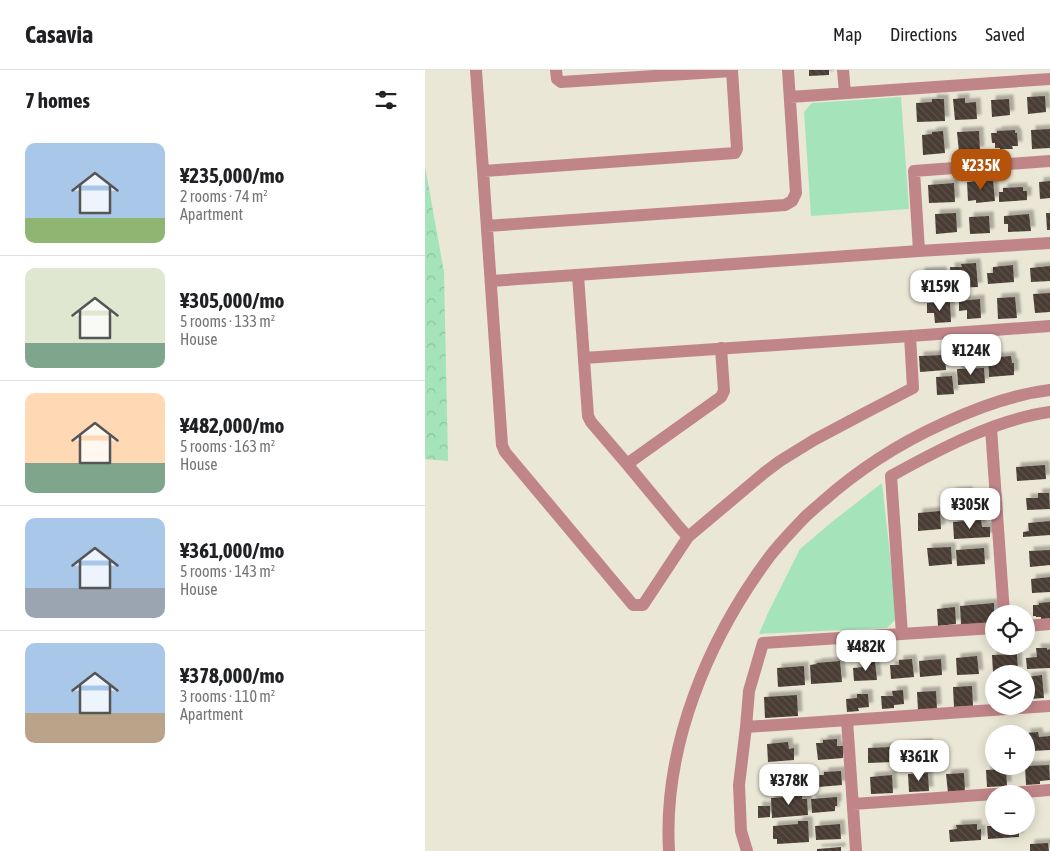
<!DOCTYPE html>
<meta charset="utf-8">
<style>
:root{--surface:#fff;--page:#f2f2f2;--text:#202124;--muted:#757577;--line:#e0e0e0;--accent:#b45309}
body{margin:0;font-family:"Asap Condensed",sans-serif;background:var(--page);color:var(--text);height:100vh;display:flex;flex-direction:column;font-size:19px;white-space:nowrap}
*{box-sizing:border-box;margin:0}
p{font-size:16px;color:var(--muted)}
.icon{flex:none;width:28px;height:28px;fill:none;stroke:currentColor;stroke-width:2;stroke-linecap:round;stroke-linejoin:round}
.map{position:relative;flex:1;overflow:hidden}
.side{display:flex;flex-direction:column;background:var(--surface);width:425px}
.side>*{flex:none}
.tools{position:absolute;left:560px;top:535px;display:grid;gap:10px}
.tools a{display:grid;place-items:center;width:50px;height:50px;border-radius:50%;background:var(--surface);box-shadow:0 2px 12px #0003;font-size:25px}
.price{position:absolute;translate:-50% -42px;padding:0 11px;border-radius:10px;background:#fff;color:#222;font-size:16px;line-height:32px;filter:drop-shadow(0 1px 2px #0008)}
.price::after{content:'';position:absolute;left:50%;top:30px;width:15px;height:11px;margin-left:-8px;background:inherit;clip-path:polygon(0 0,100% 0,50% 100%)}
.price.selected{background:var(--accent);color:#fff}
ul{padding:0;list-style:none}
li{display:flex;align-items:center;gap:15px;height:125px;padding:0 25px}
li+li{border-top:1px solid var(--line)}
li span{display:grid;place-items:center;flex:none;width:140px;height:100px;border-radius:10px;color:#555}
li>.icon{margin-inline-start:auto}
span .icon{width:60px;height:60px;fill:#fffc;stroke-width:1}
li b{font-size:21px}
h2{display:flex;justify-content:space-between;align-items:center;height:60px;padding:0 25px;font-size:21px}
header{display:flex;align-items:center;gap:30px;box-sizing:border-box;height:70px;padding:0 25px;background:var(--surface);border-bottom:1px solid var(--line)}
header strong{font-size:24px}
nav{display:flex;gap:28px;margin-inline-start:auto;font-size:18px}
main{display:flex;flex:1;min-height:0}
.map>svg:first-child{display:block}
.forest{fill:url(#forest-crowns)}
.park{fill:#a5e4bb}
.building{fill:url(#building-back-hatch);filter:url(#shadow)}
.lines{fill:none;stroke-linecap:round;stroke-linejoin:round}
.minor{stroke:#c08589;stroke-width:12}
.tertiary{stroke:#c08589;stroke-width:12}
</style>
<header>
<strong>Casavia</strong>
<nav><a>Map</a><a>Directions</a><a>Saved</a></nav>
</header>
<main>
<section class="side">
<h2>7 homes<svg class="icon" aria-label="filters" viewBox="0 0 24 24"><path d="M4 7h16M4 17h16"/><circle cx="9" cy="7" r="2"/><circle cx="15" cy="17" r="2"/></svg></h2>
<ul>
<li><span style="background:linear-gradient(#a9c7e8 75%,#8fb573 0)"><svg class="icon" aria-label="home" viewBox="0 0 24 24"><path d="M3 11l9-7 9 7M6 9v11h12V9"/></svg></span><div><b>¥235,000/mo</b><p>2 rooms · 74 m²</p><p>Apartment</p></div></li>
<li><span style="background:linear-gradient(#dfe7d0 75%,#7fa58c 0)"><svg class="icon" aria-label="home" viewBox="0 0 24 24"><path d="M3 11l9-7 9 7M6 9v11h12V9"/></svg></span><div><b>¥305,000/mo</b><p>5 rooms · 133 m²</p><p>House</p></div></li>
<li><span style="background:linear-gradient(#ffd9b3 70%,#7fa58c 0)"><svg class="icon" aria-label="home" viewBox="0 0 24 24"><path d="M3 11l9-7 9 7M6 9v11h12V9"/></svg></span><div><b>¥482,000/mo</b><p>5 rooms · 163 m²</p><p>House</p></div></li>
<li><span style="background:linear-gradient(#a9c7e8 70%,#9aa5b1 0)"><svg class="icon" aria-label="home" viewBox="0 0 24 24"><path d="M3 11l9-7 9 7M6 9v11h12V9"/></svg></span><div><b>¥361,000/mo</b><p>5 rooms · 143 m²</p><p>House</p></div></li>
<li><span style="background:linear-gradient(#a9c7e8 70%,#b9a48a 0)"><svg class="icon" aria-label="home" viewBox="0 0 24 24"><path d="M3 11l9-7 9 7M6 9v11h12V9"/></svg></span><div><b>¥378,000/mo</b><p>3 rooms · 110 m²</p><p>Apartment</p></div></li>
</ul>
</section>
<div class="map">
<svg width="625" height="781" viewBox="0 0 625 781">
<defs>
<pattern id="forest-crowns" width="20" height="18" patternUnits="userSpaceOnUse" patternTransform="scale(1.25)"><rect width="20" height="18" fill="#a5e4bb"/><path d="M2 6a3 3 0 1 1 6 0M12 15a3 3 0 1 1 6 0" fill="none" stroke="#8ec4a1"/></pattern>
<pattern id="building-back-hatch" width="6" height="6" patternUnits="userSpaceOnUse" patternTransform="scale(1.25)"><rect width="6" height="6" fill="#493d34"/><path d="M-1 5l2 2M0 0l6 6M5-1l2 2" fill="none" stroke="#5b5149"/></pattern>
<filter id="shadow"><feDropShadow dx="4.5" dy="-4.5" stdDeviation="1" flood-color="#0004"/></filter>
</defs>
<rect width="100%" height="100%" fill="#ebe7d6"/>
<path class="forest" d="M0,96L19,202L23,391L0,389Z"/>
<path class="park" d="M476,27L484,139L386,146L379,42L387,33Z
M457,413L472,548L462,558L334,564L343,543L375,479L408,451Z"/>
<path class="building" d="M384,0H404V5L384,6Z
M620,26L621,42L603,44L602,27Z
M540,28V33L551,32L552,49L530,50L528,29Z
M507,29H519L520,51L492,52L491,33L507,32Z
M584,29L585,45L567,47L566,30Z
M625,59V78L607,79L606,60Z
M590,60V63H592L593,76H587L588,79H575V78H570V73H567L566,63H572V61Z
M518,61L520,83L498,85L497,65L507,64V62Z
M554,61L555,81L534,82L532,62Z
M568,110L570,131L551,133V130L543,131L542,112Z
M625,111V128L615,129L614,112Z
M529,113L530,132L504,133L503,115Z
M598,117V121H602V130L574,132V122H578V118Z
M531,143L532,162L511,164L510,144Z
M621,143H625V160H622Z
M604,144L606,161L583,162V154H579V146Z
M564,146L565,163L545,164L544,147Z
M551,193L553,217L527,218L525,197H537L536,194Z
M588,195L589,212L563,214L562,203H568V197Z
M625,196V211L606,212L605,198Z
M517,201L518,217L496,219L495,202Z
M625,223V242L610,243L608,224Z
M590,227L592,248L573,249L572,228Z
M555,229L556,248L542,249V240L534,241V231Z
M525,232L526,252L510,253L509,243H502V233Z
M520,285L521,300L495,302L494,286Z
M586,286L587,293H589V305L564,307L563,288Z
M559,298L560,313L533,315L532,299Z
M527,306L529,324L512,325L511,307Z
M620,395L621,409L592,411L591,397Z
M543,421L544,429L551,428L552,440L527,442L526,422Z
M613,423H624L625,439L602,440L601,428H613Z
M515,441L516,459L493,461V443Z
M556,450L557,457H565V467L529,469L528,452Z
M625,451V465L598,467V462L604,461L603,453Z
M526,477L527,494L504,496L502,478Z
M559,478L560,494L532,496L531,480Z
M625,480V495L605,497L604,481Z
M625,507V522L607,523L606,509Z
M625,532V549H616V547H611V546H608V535H614V533Z
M569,533V553L536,555L535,536Z
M530,537L531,554L513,556L512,539Z
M611,578H622V580L625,579V598L602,599L601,588L612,587Z
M592,584L593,601L568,602L567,585Z
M552,586L554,604L532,605L531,588Z
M487,589L489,607L466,609L465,595H474V590Z
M516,589L517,605L495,607L494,591Z
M415,591L417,612L386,614L385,595L392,594L391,593Z
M437,592H450L452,610L429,611L428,598L438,597Z
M379,596L380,615L353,617L352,598Z
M617,605L619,628L604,629L602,607Z
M566,610H569V628H567Z
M547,616L548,636L529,637L528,617Z
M478,620L479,634L469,635V638L457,639L456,626H468L467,621Z
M511,621L512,639L493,640L492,622Z
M432,624H443L444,637L433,638L434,641L422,642L421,629L432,628Z
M372,625L373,646L340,648L339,627Z
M613,662L614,667L625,666V680L607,681L606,673L601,674V663Z
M412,669V676H418V688L393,690L391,673H398V670Z
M363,672L364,679L369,678V690L343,692L342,674Z
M503,673L504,689L482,691L480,675Z
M467,677L468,692L443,693V678Z
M624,695L625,710L615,711V714L601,715L600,696Z
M581,699L582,716L562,717L561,700Z
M416,701L417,715L393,717V705H399V702Z
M503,703L504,721L484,722L483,704Z
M539,703L540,722L523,723L521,704Z
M467,705L468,723L446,724L445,707Z
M377,724V729H382L383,745L347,748L346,728L363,727V725Z
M412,727V736H410V741L387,743L386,729Z
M333,736H345V747L333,748Z
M373,751H383L384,772L352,774V769H348V756L373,754Z
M415,754L416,769L391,770L390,756Z
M552,754V760L556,759V770L525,772L524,760L532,759L531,755Z
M562,756H589V761H594V767L563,769Z
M623,773L624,781H605V774Z
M416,777V781H392V779Z"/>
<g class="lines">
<path class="minor" d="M51,0L77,375L80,382L208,535H218L263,467L339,403L355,391L389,370L438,344L488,318L485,266L625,256
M131,0L132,9L136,12L307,1
M418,0L420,23
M365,27L625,9
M625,91L489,101L494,181L625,173
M59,101L310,83L312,79L307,0
M62,156L360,135L367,131L371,123L363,0
M153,205L163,346L166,352L202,394L254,457L263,467
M66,211L494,181
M159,288L485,266
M566,358L579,544
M202,394L296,327L299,321L296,278
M601,556L625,554
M477,564L466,406C513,380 571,349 625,342
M422,650L431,781
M321,657L625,636
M573,724L625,720
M428,734L569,724
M322,781L316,761L314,715L321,657L324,621L338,573L569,558"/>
<path class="tertiary" d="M244,781C238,676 283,569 345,486C355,473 367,461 378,449C384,443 391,437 397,432C433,400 473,374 517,354C549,339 590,324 625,320"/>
</g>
</svg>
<div class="tools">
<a><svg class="icon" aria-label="locate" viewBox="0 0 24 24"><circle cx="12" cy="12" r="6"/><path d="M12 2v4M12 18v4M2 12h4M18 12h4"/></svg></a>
<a><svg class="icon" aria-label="layers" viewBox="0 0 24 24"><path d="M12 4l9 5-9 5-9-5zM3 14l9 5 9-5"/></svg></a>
<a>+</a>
<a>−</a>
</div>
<b class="price selected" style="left:556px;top:121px">¥235K</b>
<b class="price" style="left:515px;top:242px">¥159K</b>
<b class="price" style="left:546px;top:306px">¥124K</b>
<b class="price" style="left:545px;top:460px">¥305K</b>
<b class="price" style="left:441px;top:602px">¥482K</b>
<b class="price" style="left:494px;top:712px">¥361K</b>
<b class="price" style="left:364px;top:736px">¥378K</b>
</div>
</main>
